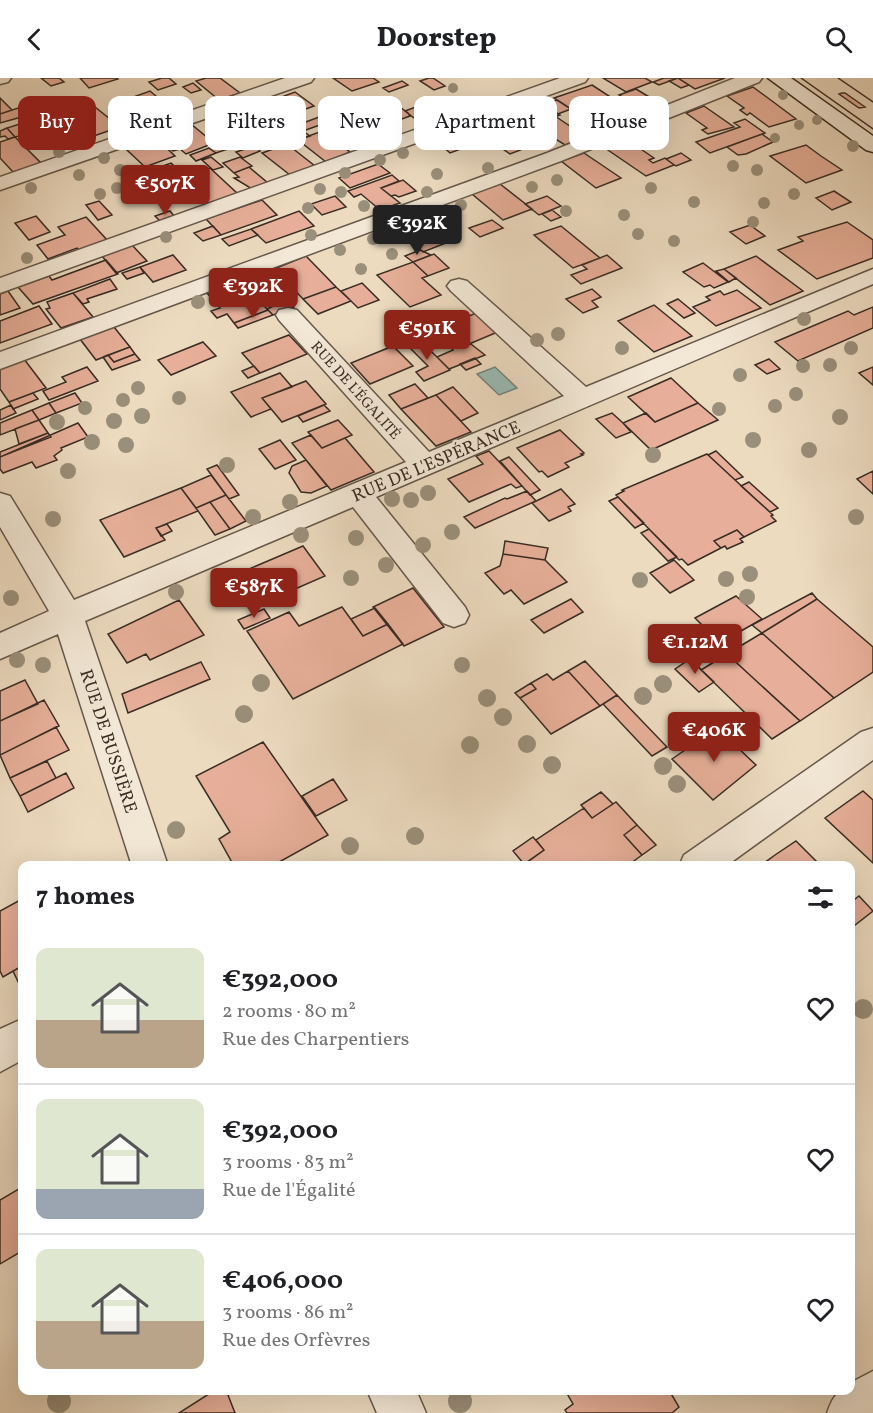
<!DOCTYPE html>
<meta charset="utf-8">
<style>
:root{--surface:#fff;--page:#f2f2f2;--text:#202124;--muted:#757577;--line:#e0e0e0;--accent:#8f2418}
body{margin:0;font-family:Vollkorn,serif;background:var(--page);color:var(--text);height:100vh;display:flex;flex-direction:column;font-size:22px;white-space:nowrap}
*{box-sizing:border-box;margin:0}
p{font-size:20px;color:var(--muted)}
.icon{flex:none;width:33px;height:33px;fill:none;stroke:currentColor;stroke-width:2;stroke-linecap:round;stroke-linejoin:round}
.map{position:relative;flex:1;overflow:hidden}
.drawer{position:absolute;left:18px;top:783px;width:837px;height:534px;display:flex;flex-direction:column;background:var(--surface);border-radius:12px;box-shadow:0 6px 24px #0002}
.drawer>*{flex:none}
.hud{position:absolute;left:18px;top:18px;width:837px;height:54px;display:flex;gap:12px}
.price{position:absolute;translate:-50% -51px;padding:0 14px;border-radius:6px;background:var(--accent);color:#fff;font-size:20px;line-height:39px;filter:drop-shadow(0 2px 3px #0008)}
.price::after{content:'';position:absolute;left:50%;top:36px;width:18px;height:14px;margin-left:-9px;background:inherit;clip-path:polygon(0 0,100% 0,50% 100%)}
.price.active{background:#222;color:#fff}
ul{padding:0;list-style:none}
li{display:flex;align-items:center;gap:18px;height:150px;padding:0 18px}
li+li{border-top:2px solid var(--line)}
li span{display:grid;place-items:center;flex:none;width:168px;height:120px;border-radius:12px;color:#555}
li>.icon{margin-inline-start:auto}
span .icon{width:72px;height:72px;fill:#fffc;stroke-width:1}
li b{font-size:26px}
h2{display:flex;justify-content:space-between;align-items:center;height:72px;padding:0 18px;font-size:26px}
.pill{padding:0 21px;border-radius:12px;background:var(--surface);box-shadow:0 6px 24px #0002;font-size:21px;line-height:54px}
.pill.active{background:var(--accent);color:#fff}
header{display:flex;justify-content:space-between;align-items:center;height:78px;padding:0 18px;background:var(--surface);font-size:27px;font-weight:800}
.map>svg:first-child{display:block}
.water{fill:#99bbb5;stroke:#72827b;stroke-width:1.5}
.building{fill:#e7af99;stroke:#382c24;stroke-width:1.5}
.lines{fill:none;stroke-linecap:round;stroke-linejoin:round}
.street-casing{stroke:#65584b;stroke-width:3}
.secondary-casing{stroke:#382c24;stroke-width:3}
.street{fill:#f3e8d6;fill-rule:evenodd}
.secondary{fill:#f3e8d6;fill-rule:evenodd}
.tram{stroke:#382c24;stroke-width:1.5}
.tree{fill:#9a8f7a}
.labels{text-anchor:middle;stroke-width:5;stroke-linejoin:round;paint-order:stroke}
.far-street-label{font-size:15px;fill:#382c24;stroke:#f3e8d6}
.street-label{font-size:18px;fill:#382c24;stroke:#f3e8d6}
</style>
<header><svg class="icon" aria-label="back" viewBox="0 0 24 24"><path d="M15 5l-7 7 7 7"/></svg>Doorstep<svg class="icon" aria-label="search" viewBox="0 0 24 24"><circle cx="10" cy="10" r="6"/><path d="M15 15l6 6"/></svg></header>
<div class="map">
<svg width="873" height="1335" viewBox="0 0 873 1335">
<rect width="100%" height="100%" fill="#eddbc0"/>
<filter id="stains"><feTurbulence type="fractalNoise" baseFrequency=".00333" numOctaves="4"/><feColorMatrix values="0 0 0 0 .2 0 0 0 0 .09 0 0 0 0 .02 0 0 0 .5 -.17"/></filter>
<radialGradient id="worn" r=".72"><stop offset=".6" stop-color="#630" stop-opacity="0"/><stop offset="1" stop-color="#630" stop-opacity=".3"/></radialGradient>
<path class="water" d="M495,289L517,310L499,317L477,296Z"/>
<path class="building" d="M41,0H59L64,4L51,8Z
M80,0H117L118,1L89,10Z
M162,0H169L176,6L158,12L149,4Z
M206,0H220L240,15L219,22L196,3Z
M333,0H373L379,4L352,13Z
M429,0H433L445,8L434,12L420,3Z
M603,0H645L652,4L626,14Z
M664,0H678L659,7L653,4Z
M678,0L689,7L681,10L669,3Z
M678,0H725L695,11Z
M402,3L408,7L389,14L383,10Z
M193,5L201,12L191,15L183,9Z
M592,7L609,18L571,31L554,20Z
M753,9L768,20L796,41L769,49L750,35L747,37L740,32L744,30L727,18Z
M636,11L664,28L652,33L630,19L626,21L619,17Z
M150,13L178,37L153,46L125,22Z
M295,14L314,28L292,36L295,38L289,41L283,36L270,41L254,29Z
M842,15H845L865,29L859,30L839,16Z
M630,19L652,33L626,43L604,30Z
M0,20L12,32L0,36Z
M447,21L463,32L423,47L405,33L429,24L433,26Z
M536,21L560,37L545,42L521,26Z
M390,22L408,35L410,38L399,42L378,26Z
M557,22L571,31L558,36L545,27Z
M704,28L734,49L708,56L702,52L707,50L686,35Z
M95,29L120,49L88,60L65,39Z
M18,30L25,38L0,45V36Z
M506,34L527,49L512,54L492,39Z
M330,35L348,48L339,52L328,44L303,53L310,58L295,63L281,53Z
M47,37L55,44L36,50L29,43Z
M555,38L586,59L565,67L554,60L535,67L531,65L518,70L502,58Z
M285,39L289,41L292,40L300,46L277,54L266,46Z
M745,41L765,55L710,75L696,64L740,49L734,45Z
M29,43L37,51L29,54L31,55L15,59L7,50Z
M487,44L503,56L469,68L453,56Z
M191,46L214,65L186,76L180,71L173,73L168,69L175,66L163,56Z
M7,50L15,59L8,61L5,58L0,59V53Z
M281,53L291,60L282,63L273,56Z
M322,53L332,61L336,60L343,65L339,66L350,74L326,84L298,62Z
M236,54L249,64L232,71L219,60Z
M762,56L773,64L746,76L738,77L727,69Z
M15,59L41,85L13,94L0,80V64Z
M623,59L654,80L649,82L653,85L665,80L674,87L646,98L602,68Z
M157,61L175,78L145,89L127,72Z
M451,61L454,64L461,62L469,68L450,75L439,65Z
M508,63L518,70L523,71L510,76L497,67Z
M225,65L231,70L216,75L209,70Z
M287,66L315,88L290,97L262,75Z
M806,67L821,78L842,92L806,105L770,78Z
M254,68L260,73L243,80L236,74Z
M209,70L216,75L196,83L190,77Z
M584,75L621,100L596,110L561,83Z
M681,75L691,82L676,88L666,81Z
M211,79L223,89L213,92L202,82Z
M240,79L252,88L234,95L223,85Z
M171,85L176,90L145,101L140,96Z
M378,86L390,95L350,110L339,100Z
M249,89L268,105L252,111L234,100L239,99L234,95Z
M210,90L238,116L210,126L192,110L188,112L177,102Z
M392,97L399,103L381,110L400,125L380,132L361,116L354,119L348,113Z
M158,98L171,110L160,114L147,102Z
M403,102L416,113L399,119L395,117L391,118L381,110Z
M500,106L532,131L503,142L472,116Z
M834,113L851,124L832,132L816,120Z
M335,118L346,129L322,137L311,126Z
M547,118L561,128L539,137L525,126Z
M262,122L277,137L221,157L206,141Z
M99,123L112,137L98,142L86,127Z
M552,132L561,139L551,143L542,136Z
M170,133L174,138L160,143L155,138Z
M299,133L314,148L266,165L251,151Z
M36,138L50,154L29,162L15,145Z
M421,138L451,163L423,174L394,148Z
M86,139L108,163L80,173L77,170L48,181L37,167L65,157L58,149Z
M492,142L503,150L480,159L469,150Z
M847,144L873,162V180L817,201L778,172L803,163L798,159Z
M392,146L404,156L389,162L377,151Z
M750,147L765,158L746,166L730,154Z
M213,148L221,157L203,163L194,155Z
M561,148L600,180L573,190L534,157Z
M251,151L258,157L229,168L222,161Z
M132,167L147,183L116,195L102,178Z
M420,172L431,177L413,184L405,178Z
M434,176L449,190L428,198L413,184Z
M173,177L186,192L153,204L140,189Z
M607,177L622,190L581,206L571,197L587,191L582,187Z
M306,178L336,209L303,221L274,191Z
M756,178L803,213L770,227L724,191Z
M106,182L118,196L33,226L18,209L49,198L52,202Z
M413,184L428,198L422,200L441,217L410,229L377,197Z
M703,185L728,204L714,210L710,207L704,209L683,194Z
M140,189L144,195L127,201L122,195Z
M724,191L736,200L729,204L716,193Z
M110,201L117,211L87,221L89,224L83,226L73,215Z
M240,202L268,232L234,245L227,236L217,240L211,233L220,230L207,215Z
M362,205L379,222L358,230L341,213Z
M336,209L351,223L318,236L303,221Z
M592,211L601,219L592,223L598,229L583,235L566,221Z
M737,212L761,230L716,248L693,229L710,222L706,219L720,213L724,217Z
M8,213L20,230L0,237V216Z
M73,215L93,239L61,250L46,231L50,230L47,224Z
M283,217L294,229L273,237L267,231L280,225L276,220Z
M678,221L695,235L684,240L667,226Z
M654,227L692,258L654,274L618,243Z
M39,228L52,246L0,265V243Z
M873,229V250L798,283L775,264L848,233L854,237Z
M268,232L273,237L238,250L234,245Z
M458,233L466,239L442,249L434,241Z
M479,234L500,253L469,266L448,246Z
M114,249L130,269L96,282L80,261Z
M458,256L485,277L449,291L437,279L453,272L443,262Z
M289,257L307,276L260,295L242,275Z
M417,260L437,279L450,292L424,303L416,294L428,288L405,265Z
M203,264L216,278L171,297L158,282Z
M393,268L413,288L370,306L351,285Z
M130,269L135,276L114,284L108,277Z
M135,276L140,282L112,292L103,279L108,277L114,284Z
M475,280L481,286L466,292L460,286Z
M24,281L46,310L9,324L0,311V290Z
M769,281L780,291L767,296L755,287Z
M254,288L260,295L248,300L242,293Z
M87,289L98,303L49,322L43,313L66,304L62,299Z
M873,289V307L859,295Z
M280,295L292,309L262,320L271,331L251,339L231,314Z
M671,300L698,325L655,344L628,319Z
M306,303L326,326L282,344L262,320Z
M415,306L428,320L401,331L389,317Z
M453,309L478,335L461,343L436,317Z
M33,315L38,321L13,331L9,324Z
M75,315L82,325L56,335L49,325Z
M436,317L471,354L436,368L401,331Z
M49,325L56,335L39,342L32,332Z
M698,325L718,342L651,372L623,345L646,335L655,344Z
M11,327L16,335L0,342V332Z
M324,327L330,333L303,344L298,338Z
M32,332L39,342L0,357V345Z
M612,335L623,345L631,354L616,360L596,341Z
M39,342L48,355L19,366L15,351Z
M338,342L352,357L322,370L308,354Z
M78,345L88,359L61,370L62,372L54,378L57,382L36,390L32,384L3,395L0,391V379Z
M560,352L584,375L581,376L583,377L565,385L569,389L548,399L542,393L539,394L517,370Z
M48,355L51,359L0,379V374Z
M311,357L322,370L345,360L374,394L331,412L292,365Z
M280,362L296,382L275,391L259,371Z
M489,373L522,408L516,410L511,406L469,424L448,401L483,386L476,378Z
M716,373L743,399L735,402L708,377Z
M707,376L773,437L771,438L776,443L744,459L737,452L714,463L721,470L688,487L682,481L679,482L616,417L624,413L622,412Z
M509,379L540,412L530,417L500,383Z
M306,382L327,408L311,415L301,414L289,395L292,388Z
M217,387L239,417L229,421L207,391Z
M873,393V416L857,401Z
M211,397L226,417L196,430L181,410Z
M749,404L778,430L770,434L741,408Z
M181,410L198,433L156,450L165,462L124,479L100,442Z
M561,411L575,426L568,429L571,433L549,443L532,425Z
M527,413L536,423L475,450L464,439L505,420L507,421Z
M226,417L246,443L230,451L210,424Z
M618,419L644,445L635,450L609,423Z
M210,424L230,451L215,457L196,430Z
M167,446L172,453L161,458L156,450Z
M649,451L677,479L668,483L641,455Z
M737,452L744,459L740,461L743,464L727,471L725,468L721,470L714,463Z
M505,463L548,470L545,482L503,476Z
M303,468L325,498L256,528L235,497Z
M503,476L545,482L567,504L524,526L511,512L504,516L485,495L500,488Z
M674,482L694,502L670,515L650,495Z
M413,510L444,549L404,568L373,529Z
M812,515L817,521L762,555L752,547Z
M736,518L762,541L720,565L695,540Z
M571,521L583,534L544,555L531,542Z
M817,521L873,569V594L834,620L762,555Z
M179,522L204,557L150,582L146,576L127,585L108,556Z
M342,529L363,558L388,546L403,566L293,621L247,553L289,534L299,548Z
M375,530L388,546L363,558L351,541Z
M264,531L270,540L244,551L238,542Z
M762,555L834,620L800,643L727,576Z
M727,576L800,643L772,661L701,592Z
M690,581L714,604L699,614L675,591Z
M585,583L617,617L600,628L568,593Z
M201,584L210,601L128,635L122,616Z
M568,593L600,628L551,656L520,620L536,611L531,605L547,596L553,602Z
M25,602L38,626L0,643V613Z
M531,605L536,611L520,620L515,615Z
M617,617L667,669L652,678L603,626Z
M44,622L59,648L0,677V643Z
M725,645L747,665L739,671L717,650Z
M56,649L69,672L10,700L0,677Z
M717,650L756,687L713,722L672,681Z
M263,664L328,757L272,788H234L219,761L230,754L196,698Z
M47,683L56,700L20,718L10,700Z
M66,695L74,710L28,734L20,718Z
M333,701L347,722L316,738L302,718Z
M863,713L873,722V785L825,740Z
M601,714L613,726L592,740L581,727Z
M616,724L637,747L624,757L642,777L627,788H522L544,772L536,762L584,730L592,740Z
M637,747L656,767L642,777L624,757Z
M533,759L544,772L524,786L513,773Z
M796,763L821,788H760L775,777Z
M859,818L873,833L850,851V825Z
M22,821V888L3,899L0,893V833Z
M22,888V912L13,893Z
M22,1109V1173L0,1186V1122Z
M215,1312H226L235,1335H179Z
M565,1312H669L679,1329L672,1335H567L565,1332L573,1326Z"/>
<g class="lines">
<g class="street-casing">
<path id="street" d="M0,0H11L8,4L0,6Z
M285,0H314L311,4L0,112V99Z
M560,0H588L585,4L0,215V200Z
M735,0H762L759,4L561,83L0,291V274L547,75Z
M873,191V206L376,419L465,529L469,537L465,545L454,549L443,545L353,429L85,543L168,788H132L58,556L0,581V555L49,533L0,449V415L10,418L74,522L406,384L279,242L276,237L279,232L288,230L297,232L429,374L564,318L451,213L447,208L451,203L459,201L467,203L586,309Z
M873,650V682L726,788H679L684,777L861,654Z
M22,941V982L0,994V951Z
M873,1293V1335H827C832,1322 835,1312 850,1312V1305Z
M367,1312H416L426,1335H377Z"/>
</g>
<g class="secondary-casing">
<path id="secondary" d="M768,0H791L873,58V74L866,72Z"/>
</g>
<use href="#street" class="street"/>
<use href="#secondary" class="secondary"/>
<path class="tram" d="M801,0L873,51
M838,0L873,24"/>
</g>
<g class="tree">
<circle cx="453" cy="10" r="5"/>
<circle cx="783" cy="17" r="5"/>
<circle cx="72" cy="29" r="5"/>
<circle cx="577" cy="35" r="5"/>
<circle cx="377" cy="37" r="5"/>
<circle cx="817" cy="42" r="5"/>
<circle cx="799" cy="47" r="5"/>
<circle cx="661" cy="48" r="5"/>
<circle cx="60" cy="52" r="5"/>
<circle cx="41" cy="56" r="5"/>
<circle cx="775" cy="60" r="5"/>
<circle cx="853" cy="68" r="6"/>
<circle cx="59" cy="74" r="6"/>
<circle cx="403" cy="75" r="6"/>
<circle cx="104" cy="80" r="6"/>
<circle cx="380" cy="82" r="6"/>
<circle cx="733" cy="88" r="6"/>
<circle cx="488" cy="90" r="6"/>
<circle cx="120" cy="92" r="6"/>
<circle cx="757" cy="92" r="6"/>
<circle cx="345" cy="95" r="6"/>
<circle cx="437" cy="96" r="6"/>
<circle cx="79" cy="97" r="6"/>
<circle cx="557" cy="102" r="6"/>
<circle cx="532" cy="109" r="6"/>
<circle cx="31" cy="110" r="6"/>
<circle cx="117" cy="110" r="6"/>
<circle cx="651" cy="110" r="6"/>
<circle cx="320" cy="111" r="6"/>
<circle cx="341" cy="114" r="6"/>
<circle cx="427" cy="114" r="6"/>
<circle cx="100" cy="116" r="6"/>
<circle cx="794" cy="116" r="6"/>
<circle cx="149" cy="119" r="6"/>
<circle cx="694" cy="124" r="6"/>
<circle cx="764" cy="125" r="6"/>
<circle cx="461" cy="127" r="6"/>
<circle cx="364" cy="128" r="6"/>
<circle cx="308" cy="130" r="6"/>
<circle cx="566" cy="133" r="6"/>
<circle cx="624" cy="137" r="6"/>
<circle cx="753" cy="144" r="6"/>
<circle cx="638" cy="156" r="6"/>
<circle cx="311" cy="157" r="6"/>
<circle cx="166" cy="159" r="6"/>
<circle cx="373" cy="161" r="6"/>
<circle cx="674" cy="163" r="6"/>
<circle cx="340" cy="172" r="6"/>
<circle cx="392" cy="176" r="6"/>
<circle cx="27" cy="180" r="6"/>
<circle cx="361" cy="191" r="6"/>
<circle cx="198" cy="224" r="7"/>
<circle cx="804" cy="241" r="7"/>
<circle cx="558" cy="256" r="7"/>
<circle cx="537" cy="262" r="7"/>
<circle cx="622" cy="270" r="7"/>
<circle cx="851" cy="270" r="7"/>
<circle cx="830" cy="287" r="7"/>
<circle cx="803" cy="288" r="7"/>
<circle cx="740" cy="297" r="7"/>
<circle cx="138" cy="310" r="7"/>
<circle cx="796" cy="316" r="7"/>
<circle cx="179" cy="320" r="7"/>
<circle cx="123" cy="322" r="7"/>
<circle cx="775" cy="328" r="7"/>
<circle cx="85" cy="330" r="7"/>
<circle cx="719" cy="331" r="7"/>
<circle cx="142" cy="338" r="8"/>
<circle cx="840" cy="339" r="8"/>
<circle cx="114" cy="343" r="8"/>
<circle cx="57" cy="344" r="8"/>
<circle cx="753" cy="362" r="8"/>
<circle cx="92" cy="364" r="8"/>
<circle cx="126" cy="367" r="8"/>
<circle cx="809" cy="372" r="8"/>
<circle cx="653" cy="377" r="8"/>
<circle cx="227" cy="387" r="8"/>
<circle cx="68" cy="393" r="8"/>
<circle cx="428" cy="415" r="8"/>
<circle cx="392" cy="421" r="8"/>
<circle cx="411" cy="422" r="8"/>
<circle cx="290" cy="424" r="8"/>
<circle cx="253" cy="439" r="8"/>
<circle cx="856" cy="439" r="8"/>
<circle cx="53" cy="441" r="8"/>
<circle cx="452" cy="454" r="8"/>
<circle cx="301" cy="457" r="8"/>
<circle cx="356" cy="460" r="8"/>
<circle cx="423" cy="467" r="8"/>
<circle cx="386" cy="487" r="8"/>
<circle cx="750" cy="496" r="8"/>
<circle cx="351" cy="500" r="8"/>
<circle cx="726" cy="501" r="8"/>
<circle cx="640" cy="502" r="8"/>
<circle cx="176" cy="514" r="8"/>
<circle cx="747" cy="519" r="8"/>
<circle cx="11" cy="520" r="8"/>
<circle cx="17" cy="582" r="8"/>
<circle cx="43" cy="587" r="8"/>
<circle cx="462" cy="587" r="8"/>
<circle cx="261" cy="605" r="9"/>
<circle cx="663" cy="606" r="9"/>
<circle cx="643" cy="618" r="9"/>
<circle cx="487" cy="620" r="9"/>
<circle cx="244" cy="636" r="9"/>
<circle cx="503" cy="639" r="9"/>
<circle cx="527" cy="666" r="9"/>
<circle cx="470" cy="667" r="9"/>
<circle cx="552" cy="687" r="9"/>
<circle cx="663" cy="688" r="9"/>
<circle cx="677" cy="706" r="9"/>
<circle cx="176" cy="752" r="9"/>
<circle cx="415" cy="758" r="9"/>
<circle cx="350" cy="768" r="9"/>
<circle cx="863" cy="931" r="10"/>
<circle cx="59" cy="1323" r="12"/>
<circle cx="460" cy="1323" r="12"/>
</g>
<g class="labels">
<g class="far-street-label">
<text transform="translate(356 312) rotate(48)" y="5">RUE DE L'ÉGALITÉ</text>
</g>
<g class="street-label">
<text transform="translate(436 383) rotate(-23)" y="6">RUE DE L'ESPÉRANCE</text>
<text transform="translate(109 663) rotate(72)" y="6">RUE DE BUSSIÈRE</text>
</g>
</g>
<rect width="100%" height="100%" filter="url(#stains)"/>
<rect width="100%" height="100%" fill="url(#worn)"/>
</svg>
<b class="price" style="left:165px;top:138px">€507K</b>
<b class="price active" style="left:417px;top:178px">€392K</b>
<b class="price" style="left:253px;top:241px">€392K</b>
<b class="price" style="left:427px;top:283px">€591K</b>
<b class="price" style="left:254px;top:541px">€587K</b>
<b class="price" style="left:695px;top:597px">€1.12M</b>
<b class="price" style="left:714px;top:685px">€406K</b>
<div class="hud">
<a class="pill active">Buy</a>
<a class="pill">Rent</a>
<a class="pill">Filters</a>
<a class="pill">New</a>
<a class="pill">Apartment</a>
<a class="pill">House</a>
</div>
<section class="drawer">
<h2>7 homes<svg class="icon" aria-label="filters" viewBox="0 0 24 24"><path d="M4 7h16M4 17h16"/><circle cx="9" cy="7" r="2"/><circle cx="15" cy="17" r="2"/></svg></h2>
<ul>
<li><span style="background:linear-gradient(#dfe7d0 60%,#b9a48a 0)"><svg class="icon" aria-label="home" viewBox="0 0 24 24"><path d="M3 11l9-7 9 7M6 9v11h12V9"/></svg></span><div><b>€392,000</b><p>2 rooms · 80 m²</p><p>Rue des Charpentiers</p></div><svg class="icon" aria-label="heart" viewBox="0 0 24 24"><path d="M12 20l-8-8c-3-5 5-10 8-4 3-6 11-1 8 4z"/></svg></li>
<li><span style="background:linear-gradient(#dfe7d0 75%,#9aa5b1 0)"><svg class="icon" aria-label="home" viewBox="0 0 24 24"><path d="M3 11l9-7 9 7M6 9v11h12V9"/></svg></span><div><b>€392,000</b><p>3 rooms · 83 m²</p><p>Rue de l'Égalité</p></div><svg class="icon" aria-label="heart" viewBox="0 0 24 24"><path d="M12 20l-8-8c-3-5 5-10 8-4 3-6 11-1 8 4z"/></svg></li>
<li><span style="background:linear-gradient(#dfe7d0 60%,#b9a48a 0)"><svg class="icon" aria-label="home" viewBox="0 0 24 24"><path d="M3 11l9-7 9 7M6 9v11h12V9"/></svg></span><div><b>€406,000</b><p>3 rooms · 86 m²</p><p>Rue des Orfèvres</p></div><svg class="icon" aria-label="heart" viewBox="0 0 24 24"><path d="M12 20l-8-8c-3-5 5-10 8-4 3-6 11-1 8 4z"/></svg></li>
</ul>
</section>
</div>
